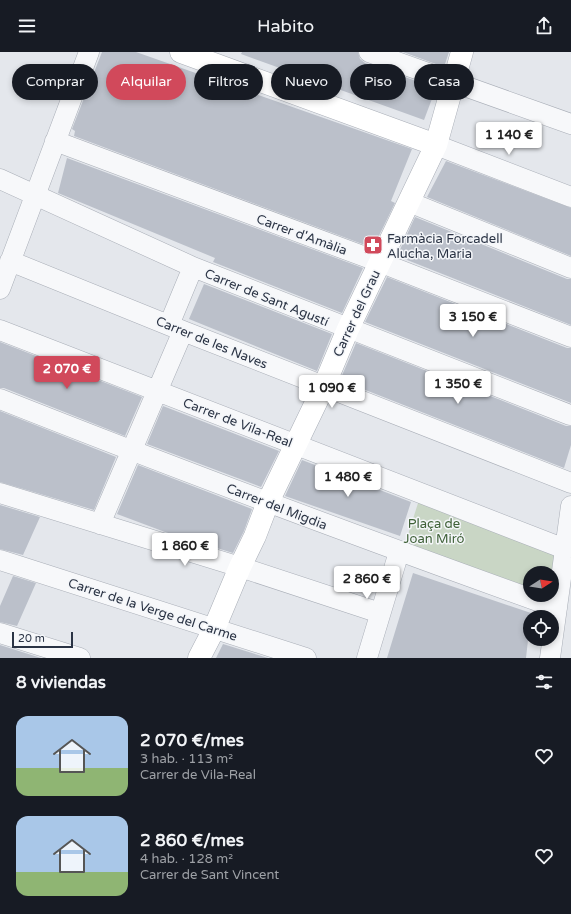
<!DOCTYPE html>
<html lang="es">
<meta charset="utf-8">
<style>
:root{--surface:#171b24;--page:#242831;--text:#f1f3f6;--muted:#9ea1a6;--accent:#d1495b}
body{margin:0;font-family:"Varela Round",sans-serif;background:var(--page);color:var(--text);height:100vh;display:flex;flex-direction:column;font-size:15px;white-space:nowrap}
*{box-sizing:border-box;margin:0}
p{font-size:13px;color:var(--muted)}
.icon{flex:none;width:22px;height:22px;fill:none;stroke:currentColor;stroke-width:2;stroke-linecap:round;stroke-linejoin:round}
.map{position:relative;height:606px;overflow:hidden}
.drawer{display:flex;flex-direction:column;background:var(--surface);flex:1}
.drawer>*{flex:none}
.banner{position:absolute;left:12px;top:12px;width:547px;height:36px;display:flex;gap:8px}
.needle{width:26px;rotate:78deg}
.controls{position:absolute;left:523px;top:514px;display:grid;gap:8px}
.controls a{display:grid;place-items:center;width:36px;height:36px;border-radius:50%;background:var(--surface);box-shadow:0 2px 6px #0003;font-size:20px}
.scale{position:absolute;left:12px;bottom:10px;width:61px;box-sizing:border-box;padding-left:4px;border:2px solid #2b3445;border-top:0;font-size:11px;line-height:14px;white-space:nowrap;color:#2b3445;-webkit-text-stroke:3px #f4f6f9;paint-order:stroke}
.price{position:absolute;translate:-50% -34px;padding:0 9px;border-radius:4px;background:#fff;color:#222;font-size:13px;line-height:26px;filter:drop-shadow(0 1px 2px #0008)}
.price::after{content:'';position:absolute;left:50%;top:24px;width:12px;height:9px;margin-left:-6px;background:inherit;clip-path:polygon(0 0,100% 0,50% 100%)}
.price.active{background:var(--accent);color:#fff}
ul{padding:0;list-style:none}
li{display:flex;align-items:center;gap:12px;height:100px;padding:0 16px}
li span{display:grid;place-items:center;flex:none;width:112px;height:80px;border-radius:12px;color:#555}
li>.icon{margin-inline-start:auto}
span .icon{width:48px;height:48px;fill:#fffc;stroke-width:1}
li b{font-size:17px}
h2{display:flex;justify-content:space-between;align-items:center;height:48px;padding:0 16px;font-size:17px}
.tag{padding:0 14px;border-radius:18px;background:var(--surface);box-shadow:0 2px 6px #0003;font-size:14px;line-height:36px}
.tag.active{background:var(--accent);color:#fff}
header{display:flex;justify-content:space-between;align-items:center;height:52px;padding:0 16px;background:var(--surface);font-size:18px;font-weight:600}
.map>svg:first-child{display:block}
.green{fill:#c9d6c5}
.building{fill:#bbc0ca}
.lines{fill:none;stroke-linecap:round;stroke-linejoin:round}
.street-casing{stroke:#a9aeb7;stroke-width:21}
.secondary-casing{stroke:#a9aeb7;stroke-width:23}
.street{stroke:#f7f8fa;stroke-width:20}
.secondary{stroke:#fff;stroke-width:22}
.labels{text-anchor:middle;stroke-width:3;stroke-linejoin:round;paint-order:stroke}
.street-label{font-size:13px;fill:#2b3445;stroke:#f4f6f9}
.poi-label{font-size:13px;fill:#2b3445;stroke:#f4f6f9;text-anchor:start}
.park-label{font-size:13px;fill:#3f6138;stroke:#f4f6f9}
</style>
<header><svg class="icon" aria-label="menu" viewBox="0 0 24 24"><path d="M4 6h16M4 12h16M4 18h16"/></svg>Habito<svg class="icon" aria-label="share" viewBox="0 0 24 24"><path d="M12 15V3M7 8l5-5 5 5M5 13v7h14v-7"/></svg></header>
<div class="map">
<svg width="571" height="606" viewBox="0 0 571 606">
<rect width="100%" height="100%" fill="#e4e7ec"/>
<path class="green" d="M419,448L556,501L552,521H530V538L405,492Z"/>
<path class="building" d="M102,0H136L412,97L391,149L395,151L373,196L74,84L75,79L72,77Z
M242,0H358L360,7L365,11L436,36L424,68L241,2Z
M403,0H449L444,15Z
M67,106L363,216L342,261L213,210L215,206L58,141Z
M446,109L571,156V204L427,145Z
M415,165L567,227H571V273L397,204Z
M387,225L567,296H571V351L365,270Z
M204,232L332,282L317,319L189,267Z
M0,290L142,345L125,384L4,336H0Z
M356,291L566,374H571V393L564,416L340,328Z
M163,354L279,399L261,435L147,392Z
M0,359L116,405L94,458L0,430Z
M302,408L411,450L400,484L285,444Z
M138,413L252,457L244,479L233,501L165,480L117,462Z
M0,453L40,465L23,503L0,497Z
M413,521L531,561L526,606H387Z
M13,524L36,531L17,574L0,570V554Z
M223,592L268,606H216Z
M0,593L41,606H0Z"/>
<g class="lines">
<g class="street-casing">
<path id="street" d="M369,0L571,72
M55,89L379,210L571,285
M436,93L571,145
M0,127L193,215L570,363
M409,150L571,216
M10,209L183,279L571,431
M0,237L89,0
M169,273L193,215
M0,278L565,497
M0,347C184,420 370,489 557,556
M0,441L240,515L380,561
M100,472L183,279
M0,508L306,606
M0,581L80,606
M367,606L399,500
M550,606L571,454"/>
</g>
<g class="secondary-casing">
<path id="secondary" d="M181,0L436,93
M199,606L214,577L240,515L255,484L268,450L324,334L348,277L436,93L462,0"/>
</g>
<use href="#street" class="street"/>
<use href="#secondary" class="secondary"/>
</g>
<defs>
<g id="pharmacy-square" transform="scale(1)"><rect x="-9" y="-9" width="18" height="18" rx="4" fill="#d1495b" stroke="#f4f6f9"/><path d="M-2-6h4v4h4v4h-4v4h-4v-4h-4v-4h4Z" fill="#fff"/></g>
</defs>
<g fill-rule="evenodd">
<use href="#pharmacy-square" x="373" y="193"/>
</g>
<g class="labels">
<g class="street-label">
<text transform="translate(302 182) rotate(20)" y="5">Carrer d'Amàlia</text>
<text transform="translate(267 245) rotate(22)" y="5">Carrer de Sant Agustí</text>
<text transform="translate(356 261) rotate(-65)" y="5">Carrer del Grau</text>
<text transform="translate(212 290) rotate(22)" y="5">Carrer de les Naves</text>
<text transform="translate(238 370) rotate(21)" y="5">Carrer de Vila-Real</text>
<text transform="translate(277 454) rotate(21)" y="5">Carrer del Migdia</text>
<text transform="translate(153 557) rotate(18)" y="5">Carrer de la Verge del Carme</text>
</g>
<g class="poi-label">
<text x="387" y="191">Farmàcia Forcadell<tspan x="387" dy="15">Alucha, Maria</tspan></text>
</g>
<g class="park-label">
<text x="434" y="476">Plaça de<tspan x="434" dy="15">Joan Miró</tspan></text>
</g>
</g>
</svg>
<div class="controls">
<a><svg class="needle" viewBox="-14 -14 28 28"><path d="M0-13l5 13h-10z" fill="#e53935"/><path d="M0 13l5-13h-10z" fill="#9ea1a6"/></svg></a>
<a><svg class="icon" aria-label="locate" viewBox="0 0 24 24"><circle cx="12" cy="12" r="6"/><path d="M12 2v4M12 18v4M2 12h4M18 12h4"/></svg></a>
</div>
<div class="scale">20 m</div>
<b class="price" style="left:509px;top:104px">1 140 €</b>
<b class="price" style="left:473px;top:286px">3 150 €</b>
<b class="price active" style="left:67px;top:338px">2 070 €</b>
<b class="price" style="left:458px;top:353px">1 350 €</b>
<b class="price" style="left:332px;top:357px">1 090 €</b>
<b class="price" style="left:348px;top:446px">1 480 €</b>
<b class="price" style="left:185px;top:515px">1 860 €</b>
<b class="price" style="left:367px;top:548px">2 860 €</b>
<div class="banner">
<a class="tag">Comprar</a>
<a class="tag active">Alquilar</a>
<a class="tag">Filtros</a>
<a class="tag">Nuevo</a>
<a class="tag">Piso</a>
<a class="tag">Casa</a>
</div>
</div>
<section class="drawer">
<h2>8 viviendas<svg class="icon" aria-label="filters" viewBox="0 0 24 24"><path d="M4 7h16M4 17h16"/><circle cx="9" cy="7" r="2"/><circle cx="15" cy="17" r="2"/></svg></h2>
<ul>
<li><span style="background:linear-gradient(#a9c7e8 65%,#8fb573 0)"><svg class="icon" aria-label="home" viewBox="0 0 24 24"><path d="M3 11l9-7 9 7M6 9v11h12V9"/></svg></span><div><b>2 070 €/mes</b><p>3 hab. · 113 m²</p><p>Carrer de Vila-Real</p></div><svg class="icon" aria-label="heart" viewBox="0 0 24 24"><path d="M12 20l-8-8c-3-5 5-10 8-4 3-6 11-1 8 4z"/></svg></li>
<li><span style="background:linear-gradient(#a9c7e8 70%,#8fb573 0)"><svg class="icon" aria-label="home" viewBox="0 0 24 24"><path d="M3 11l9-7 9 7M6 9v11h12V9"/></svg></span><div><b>2 860 €/mes</b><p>4 hab. · 128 m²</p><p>Carrer de Sant Vincent</p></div><svg class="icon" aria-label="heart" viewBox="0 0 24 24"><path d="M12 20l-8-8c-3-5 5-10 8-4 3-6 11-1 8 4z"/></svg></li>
</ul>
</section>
